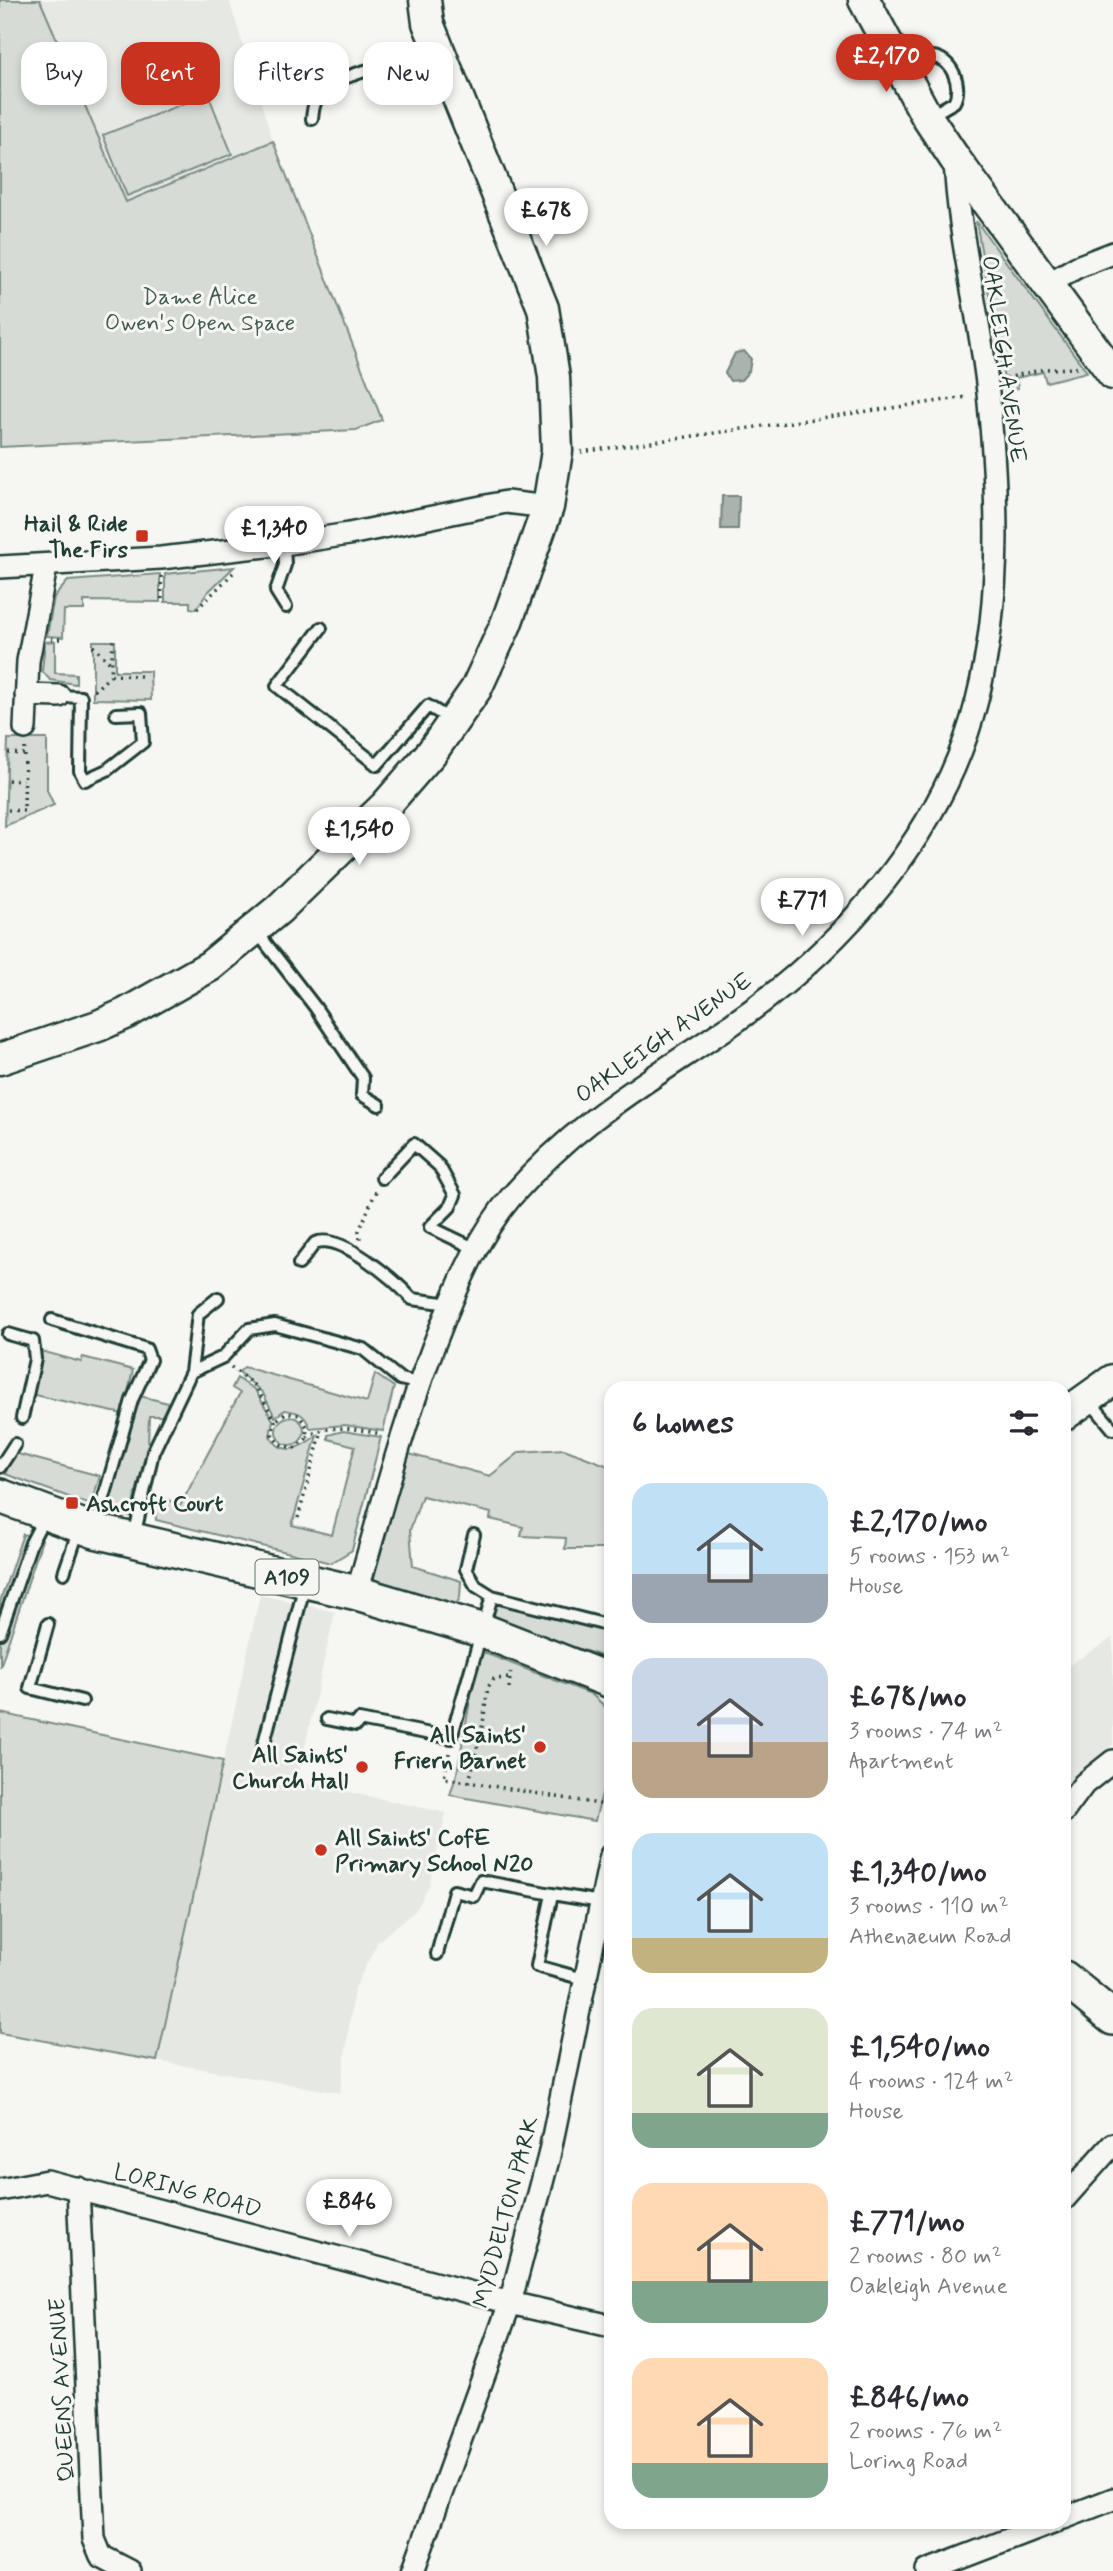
<!DOCTYPE html>
<meta charset="utf-8">
<style>
:root{--surface:#fff;--page:#f7f7f7;--text:#2b2b33;--muted:#7c7c81;--accent:#c8321e}
body{margin:0;font-family:Mynerve,sans-serif;background:var(--page);color:var(--text);height:100vh;display:flex;flex-direction:column;font-size:26px;white-space:nowrap}
*{box-sizing:border-box;margin:0}
p{font-size:23px;color:var(--muted)}
.icon{flex:none;width:38px;height:38px;fill:none;stroke:currentColor;stroke-width:2;stroke-linecap:round;stroke-linejoin:round}
.map{position:relative;flex:1;overflow:hidden}
.details{position:absolute;left:604px;top:1381px;width:467px;height:1148px;display:flex;flex-direction:column;background:var(--surface);border-radius:21px;box-shadow:0 4px 10px #0003}
.details>*{flex:none}
.guide{position:absolute;left:21px;top:42px;width:478px;height:63px;display:flex;gap:14px}
.price{position:absolute;translate:-50% -60px;padding:0 16px;border-radius:24px;background:#fff;color:#222;font-size:23px;line-height:46px;filter:drop-shadow(0 2px 4px #0008)}
.price::after{content:'';position:absolute;left:50%;top:42px;width:21px;height:16px;margin-left:-10px;background:inherit;clip-path:polygon(0 0,100% 0,50% 100%)}
.price.on{background:var(--accent);color:#fff}
ul{padding:0;list-style:none}
li{display:flex;align-items:center;gap:21px;height:175px;padding:0 28px}
li span{display:grid;place-items:center;flex:none;width:196px;height:140px;border-radius:21px;color:#555}
li>.icon{margin-inline-start:auto}
span .icon{width:84px;height:84px;fill:#fffc;stroke-width:1}
li b{font-size:30px}
h2{display:flex;justify-content:space-between;align-items:center;height:84px;padding:0 28px;font-size:30px}
.tag{padding:0 24px;border-radius:21px;background:var(--surface);box-shadow:0 4px 10px #0003;font-size:24px;line-height:63px}
.tag.on{background:var(--accent);color:#fff}
.map>svg:first-child{display:block}
.built{fill:#e6e8e4}
.green{fill:#d6dbd6;stroke:#7a8c85;stroke-width:2}
.water{fill:#aab3ae;stroke:#72847d;stroke-width:2}
.lines{fill:none;stroke-linecap:round;stroke-linejoin:round}
.lane-casing{stroke:#1f3d34;stroke-width:16}
.street-casing{stroke:#1f3d34;stroke-width:26}
.secondary-casing{stroke:#1f3d34;stroke-width:35}
.primary-casing{stroke:#1f3d34;stroke-width:38}
.path{stroke:#1f3d34;stroke-width:3.5;stroke-dasharray:2 5;stroke-linecap:butt}
.lane{stroke:#f6f6f2;stroke-width:10}
.street{stroke:#f6f6f2;stroke-width:21}
.secondary{stroke:#f6f6f2;stroke-width:30}
.primary{stroke:#f6f6f2;stroke-width:33}
.poi-dot{fill:#c8321e;stroke:#f6f6f2;stroke-width:2.5}
.labels{text-anchor:middle;stroke-width:6;stroke-linejoin:round;paint-order:stroke}
.shield{fill:#f6f6f2;stroke:#60746d;stroke-width:2}
.shield-label{font-size:21px;font-weight:bold;fill:#1f3d34}
.park-label{font-size:23px;fill:#445d54;stroke:#f6f6f2}
.street-label{font-size:23px;fill:#1f3d34;stroke:#f6f6f2}
.poi-label{font-size:23px;font-weight:bold;fill:#1f3d34;stroke:#f6f6f2;text-anchor:end}
</style>
<div class="map">
<svg width="1113" height="2571" viewBox="0 0 1113 2571">
<rect width="100%" height="100%" fill="#f6f6f2"/>
<filter id="ink" filterUnits="userSpaceOnUse"><feTurbulence type="fractalNoise" baseFrequency=".0143" numOctaves="2"/><feDisplacementMap in="SourceGraphic" scale="14" xChannelSelector="R" yChannelSelector="G"/><feConvolveMatrix kernelMatrix="1 2 1 2 8 2 1 2 1" color-interpolation-filters="sRGB"/></filter>
<g filter="url(#ink)">
<path class="built" d="M40,0H229L273,141L126,202Z
M260,1595L335,1612L297,1781L446,1813L429,1886L416,1910L378,1941L354,1990L340,2093L157,2061Z
M1113,1638V1745L1077,1771L1064,1787V1668Z"/>
<path class="green" d="M0,0H40L126,202L273,141L382,420L356,430L0,447Z
M208,94L232,154L127,196L103,135Z
M976,221L1087,372L1046,382L1043,372L1016,378L1018,388L1006,391Z
M234,567L208,592L196,609L190,608V602H165V574Z
M160,574V602L84,601V610H64L63,637L47,636L54,597L68,581Z
M55,641V673L76,674V684L50,680L42,671L45,642Z
M93,641H115V671H150L151,700L93,699Z
M8,739H47V790L54,805L5,826Z
M41,1351L81,1362L83,1357L133,1370L123,1414L30,1394Z
M244,1367L367,1402L375,1374L394,1387L383,1431L345,1425L310,1428C305,1414 299,1412 285,1410L275,1417L263,1393L239,1372Z
M237,1378L255,1390L273,1420L270,1436C283,1458 301,1448 317,1435L292,1525L332,1535L355,1446L328,1439V1435L343,1431L381,1437L352,1550L331,1563L156,1520L154,1493L180,1506L240,1393L232,1388Z
M140,1396L168,1403L162,1416H149L148,1447L130,1516L113,1513L105,1507L132,1412Z
M276 1431a14 14 0 1 1 28 0a14 14 0 1 1-28 0Z
M564,1449L611,1467V1549H565L566,1538L521,1536L523,1527L490,1519L491,1513L422,1496L410,1530L413,1566L461,1581L460,1597L456,1605L377,1585L372,1579C382,1536 397,1496 409,1454L490,1476L520,1452Z
M14,1453L100,1476L91,1505L5,1474Z
M23,1534L42,1540L0,1667V1602Z
M495,1600L611,1629V1659L492,1621L490,1611Z
M479,1651L591,1694C599,1701 609,1708 611,1719C617,1751 602,1790 595,1821L450,1795L457,1773Z
M0,1713L223,1761L157,2061L0,2033Z"/>
<path class="water" d="M327,49L330,65L297,73L293,56Z
M744,351L751,359L749,371L741,380L730,381L725,373L735,353Z
M722,496H739L738,529H721Z"/>
<g class="lines">
<g class="lane-casing">
<path id="lane" d="M903,66C912,62 922,57 932,57C952,58 963,86 954,102L930,116
M312,119C313,109 314,101 321,93C339,71 408,62 437,54
M284,544L285,565L276,591L286,607
M321,628L277,686L377,765L428,706L451,720
M59,696L81,697L80,771L85,780L107,770L143,742L141,713L116,714
M257,932L315,1007L363,1078L362,1095L379,1105
M382,1178L414,1144L439,1166L455,1195L450,1207L430,1227L476,1249
M299,1264L315,1243C340,1232 395,1280 412,1299L450,1304
M52,1320L146,1349L150,1360L132,1400L95,1529
M8,1334L33,1341L35,1359L22,1418
M191,1372L223,1357L249,1329L275,1325L363,1349L400,1379L418,1383
M1088,1399L1113,1429
M0,1467L15,1444
M474,1535L466,1569L476,1586L492,1596L611,1626
M134,1537L153,1452L191,1372L198,1314L218,1298
M64,1573L79,1529
M48,1624L30,1688L82,1701
M0,1633L31,1543L44,1518
M327,1719L356,1725L359,1720L451,1738L492,1596
M263,1747L305,1584
M437,1954L454,1891L474,1896L481,1881L552,1894
M587,1980L537,1966L552,1894L601,1902"/>
</g>
<g class="street-casing">
<path id="street" d="M1046,285L1077,267L1113,253
M0,567L161,558L284,544L349,534L506,502L548,507
M26,695L59,696
M25,728L28,661L46,567
M357,1593C383,1502 407,1410 443,1322C461,1278 480,1234 511,1197C578,1120 646,1083 728,1027C840,950 944,834 977,700C1003,597 998,488 987,383C978,308 958,235 955,159
M1064,1811L1084,1784L1113,1761
M78,2188L94,2539L101,2556L130,2571
M0,2190L47,2181L510,2303L611,2326
M1064,2199L1113,2144
M1064,2518L1113,2499
M413,2571L510,2303L549,2156L611,1855
M927,2571L1055,2522"/>
</g>
<g class="secondary-casing">
<path id="secondary" d="M864,0L927,117L955,159L1113,374
M0,1059L98,1026L125,1014L210,966L279,909L386,805L432,752L476,689L506,624L548,507L557,451L554,377L543,308L428,23L425,0
M1064,1415L1113,1380"/>
</g>
<g class="primary-casing">
<path id="primary" d="M0,1496L95,1531L357,1593L481,1630L611,1681
M1064,1978L1113,2018"/>
</g>
<path class="path" d="M1006,378L1044,369L1078,368
M581,452L968,397
M161,576L162,602
M197,609L235,571
M51,639H62
M93,646L111,664
M111,675L141,676
M94,691L111,675L113,640
M8,753L25,754
M8,780L23,781
M8,810L24,811L25,748
M360,1239L359,1231L376,1191
M231,1367L256,1387L275,1421L272,1434L279,1444L294,1448L306,1439L307,1427L299,1415L286,1413L275,1421
M307,1437C327,1423 358,1429 381,1434
M298,1518L322,1430
M509,1688L511,1669
M471,1725L477,1741
M449,1753L444,1778L611,1806
M469,1782L483,1723L488,1687L494,1679L510,1678"/>
<use href="#lane" class="lane"/>
<use href="#street" class="street"/>
<use href="#secondary" class="secondary"/>
<use href="#primary" class="primary"/>
</g>
</g>
<g class="poi-dot">
<rect x="135" y="529" width="14" height="14" rx="3.5"/>
<rect x="65" y="1496" width="14" height="14" rx="3.5"/>
<circle cx="540" cy="1747" r="7"/>
<circle cx="362" cy="1767" r="7"/>
<circle cx="321" cy="1850" r="7"/>
</g>
<g class="labels">
<rect class="shield" x="255.5" y="1559.5" width="63" height="35" rx="5"/>
<g class="shield-label">
<text x="287" y="1584">A109</text>
</g>
<g class="park-label">
<text x="200" y="304">Dame Alice<tspan x="200" dy="26">Owen's Open Space</tspan></text>
</g>
<g class="street-label">
<text transform="translate(1005 359) rotate(82)" y="8">OAKLEIGH AVENUE</text>
<text transform="translate(663 1037) rotate(-35)" y="8">OAKLEIGH AVENUE</text>
<text transform="translate(188 2190) rotate(15)" y="8">LORING ROAD</text>
<text transform="translate(505 2212) rotate(-75)" y="8">MYDDELTON PARK</text>
<text transform="translate(61 2390) rotate(-93)" y="8">QUEENS AVENUE</text>
</g>
<g class="poi-label">
<text x="128" y="531">Hail &amp; Ride<tspan x="128" dy="26">The Firs</tspan></text>
<text x="86" y="1511" text-anchor="start">Ashcroft Court</text>
<text x="526" y="1742">All Saints'<tspan x="526" dy="26">Friern Barnet</tspan></text>
<text x="348" y="1762">All Saints'<tspan x="348" dy="26">Church Hall</tspan></text>
<text x="335" y="1845" text-anchor="start">All Saints' CofE<tspan x="335" dy="26">Primary School N20</tspan></text>
</g>
</g>
</svg>
<b class="price on" style="left:886px;top:94px">£2,170</b>
<b class="price" style="left:546px;top:248px">£678</b>
<b class="price" style="left:274px;top:566px">£1,340</b>
<b class="price" style="left:359px;top:867px">£1,540</b>
<b class="price" style="left:802px;top:938px">£771</b>
<b class="price" style="left:349px;top:2239px">£846</b>
<div class="guide">
<a class="tag">Buy</a>
<a class="tag on">Rent</a>
<a class="tag">Filters</a>
<a class="tag">New</a>
</div>
<section class="details">
<h2>6 homes<svg class="icon" aria-label="filters" viewBox="0 0 24 24"><path d="M4 7h16M4 17h16"/><circle cx="9" cy="7" r="2"/><circle cx="15" cy="17" r="2"/></svg></h2>
<ul>
<li><span style="background:linear-gradient(#bfe0f5 65%,#9aa5b1 0)"><svg class="icon" aria-label="home" viewBox="0 0 24 24"><path d="M3 11l9-7 9 7M6 9v11h12V9"/></svg></span><div><b>£2,170/mo</b><p>5 rooms · 153 m²</p><p>House</p></div></li>
<li><span style="background:linear-gradient(#c9d6e8 60%,#b9a48a 0)"><svg class="icon" aria-label="home" viewBox="0 0 24 24"><path d="M3 11l9-7 9 7M6 9v11h12V9"/></svg></span><div><b>£678/mo</b><p>3 rooms · 74 m²</p><p>Apartment</p></div></li>
<li><span style="background:linear-gradient(#bfe0f5 75%,#c2b280 0)"><svg class="icon" aria-label="home" viewBox="0 0 24 24"><path d="M3 11l9-7 9 7M6 9v11h12V9"/></svg></span><div><b>£1,340/mo</b><p>3 rooms · 110 m²</p><p>Athenaeum Road</p></div></li>
<li><span style="background:linear-gradient(#dfe7d0 75%,#7fa58c 0)"><svg class="icon" aria-label="home" viewBox="0 0 24 24"><path d="M3 11l9-7 9 7M6 9v11h12V9"/></svg></span><div><b>£1,540/mo</b><p>4 rooms · 124 m²</p><p>House</p></div></li>
<li><span style="background:linear-gradient(#ffd9b3 70%,#7fa58c 0)"><svg class="icon" aria-label="home" viewBox="0 0 24 24"><path d="M3 11l9-7 9 7M6 9v11h12V9"/></svg></span><div><b>£771/mo</b><p>2 rooms · 80 m²</p><p>Oakleigh Avenue</p></div></li>
<li><span style="background:linear-gradient(#ffd9b3 75%,#7fa58c 0)"><svg class="icon" aria-label="home" viewBox="0 0 24 24"><path d="M3 11l9-7 9 7M6 9v11h12V9"/></svg></span><div><b>£846/mo</b><p>2 rooms · 76 m²</p><p>Loring Road</p></div></li>
</ul>
</section>
</div>
